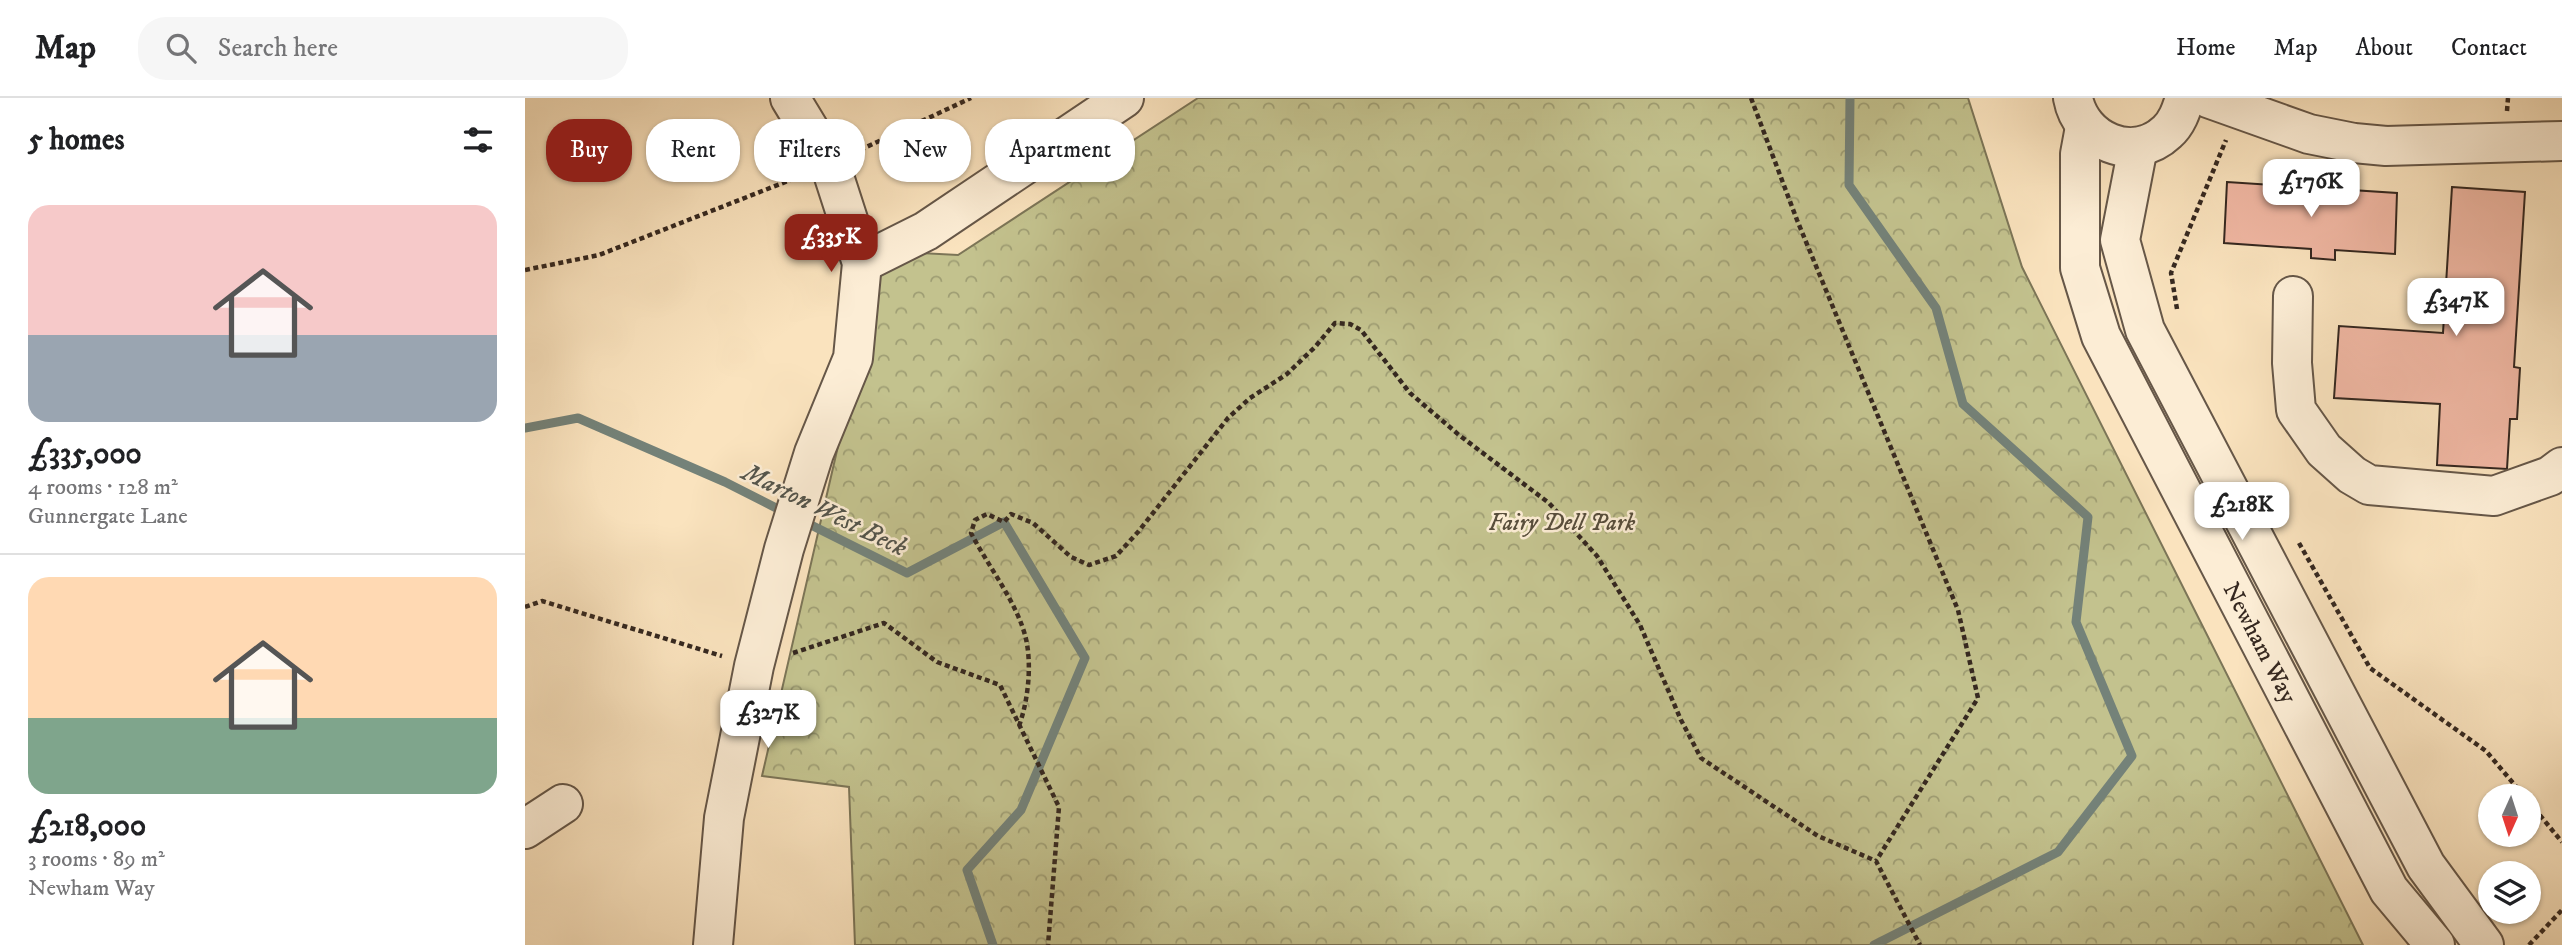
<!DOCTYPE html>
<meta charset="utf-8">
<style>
:root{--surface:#fff;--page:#f6f6f6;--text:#202124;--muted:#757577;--line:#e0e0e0;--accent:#8f2418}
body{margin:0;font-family:"IM FELL DW Pica",serif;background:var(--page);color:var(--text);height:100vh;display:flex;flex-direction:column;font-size:26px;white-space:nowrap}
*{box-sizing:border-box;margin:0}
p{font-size:23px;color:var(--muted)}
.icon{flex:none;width:38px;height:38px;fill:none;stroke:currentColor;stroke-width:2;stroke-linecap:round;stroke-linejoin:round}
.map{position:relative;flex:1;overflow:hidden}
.side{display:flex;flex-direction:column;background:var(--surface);width:525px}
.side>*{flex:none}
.guide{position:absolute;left:21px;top:21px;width:665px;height:63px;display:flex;gap:14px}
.needle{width:46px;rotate:183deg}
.fabs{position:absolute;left:1953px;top:686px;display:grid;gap:14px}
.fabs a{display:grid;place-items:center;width:63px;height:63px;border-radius:50%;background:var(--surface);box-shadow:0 2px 5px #0004;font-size:35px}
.price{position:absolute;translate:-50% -60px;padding:0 16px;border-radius:14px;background:#fff;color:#222;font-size:23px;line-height:46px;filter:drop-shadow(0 2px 4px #0008)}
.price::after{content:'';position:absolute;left:50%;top:42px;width:21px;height:16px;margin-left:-10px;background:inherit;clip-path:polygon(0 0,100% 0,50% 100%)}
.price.current{background:var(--accent);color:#fff}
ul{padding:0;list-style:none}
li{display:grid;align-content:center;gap:14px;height:371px;padding:0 28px}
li+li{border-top:2px solid var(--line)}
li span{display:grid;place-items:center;height:217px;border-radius:21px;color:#555}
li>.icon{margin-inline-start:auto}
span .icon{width:126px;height:126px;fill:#fffc;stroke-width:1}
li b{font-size:30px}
h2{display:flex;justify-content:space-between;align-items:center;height:84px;padding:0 28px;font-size:30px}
.pill{padding:0 24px;border-radius:28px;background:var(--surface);box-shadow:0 2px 5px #0004;font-size:24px;line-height:63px}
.pill.current{background:var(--accent);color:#fff}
header{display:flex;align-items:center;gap:42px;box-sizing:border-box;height:98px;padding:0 35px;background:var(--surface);border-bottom:2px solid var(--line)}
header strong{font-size:33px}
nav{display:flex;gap:38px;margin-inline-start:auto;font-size:24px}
.search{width:490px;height:63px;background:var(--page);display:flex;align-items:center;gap:18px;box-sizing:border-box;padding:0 24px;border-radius:28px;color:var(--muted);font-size:26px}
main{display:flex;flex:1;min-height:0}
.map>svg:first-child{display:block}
.park{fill:url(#park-crowns);stroke:#7c7557;stroke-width:2}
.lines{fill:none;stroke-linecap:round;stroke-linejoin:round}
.stream{stroke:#748279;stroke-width:9}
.building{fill:#f0b7a3;stroke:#352820;stroke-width:2}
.minor-casing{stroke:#665748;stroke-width:42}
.path{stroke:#352820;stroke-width:4.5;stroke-dasharray:5 3.5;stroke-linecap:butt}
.minor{stroke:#fcedd5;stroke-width:38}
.labels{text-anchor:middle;stroke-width:5;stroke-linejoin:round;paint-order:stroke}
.park-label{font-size:24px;font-style:italic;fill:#584e3c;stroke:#fcedd5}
.street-label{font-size:24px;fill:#352820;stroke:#fcedd5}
.water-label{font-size:26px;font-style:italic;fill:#54554c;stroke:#fcedd5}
</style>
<header>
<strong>Map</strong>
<div class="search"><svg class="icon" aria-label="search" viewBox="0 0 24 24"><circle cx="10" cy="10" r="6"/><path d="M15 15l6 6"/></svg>Search here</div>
<nav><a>Home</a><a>Map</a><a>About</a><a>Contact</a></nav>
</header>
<main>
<section class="side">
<h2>5 homes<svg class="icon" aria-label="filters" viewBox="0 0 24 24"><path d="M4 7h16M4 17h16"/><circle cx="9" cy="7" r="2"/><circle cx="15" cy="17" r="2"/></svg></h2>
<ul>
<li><span style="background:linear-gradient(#f6c9c9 60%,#9aa5b1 0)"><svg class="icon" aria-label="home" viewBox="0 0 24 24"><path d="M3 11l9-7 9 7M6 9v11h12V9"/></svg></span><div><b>£335,000</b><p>4 rooms · 128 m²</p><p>Gunnergate Lane</p></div></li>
<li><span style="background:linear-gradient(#ffd9b3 65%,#7fa58c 0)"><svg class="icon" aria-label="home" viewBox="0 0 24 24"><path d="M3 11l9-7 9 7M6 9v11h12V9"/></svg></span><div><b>£218,000</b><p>3 rooms · 89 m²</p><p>Newham Way</p></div></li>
</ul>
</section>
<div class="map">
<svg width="2037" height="847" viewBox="0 0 2037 847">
<defs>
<pattern id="park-crowns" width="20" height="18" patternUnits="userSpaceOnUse" patternTransform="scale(1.75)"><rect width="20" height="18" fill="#c3c28e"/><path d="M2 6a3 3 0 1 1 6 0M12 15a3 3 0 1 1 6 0" fill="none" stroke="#9f9e74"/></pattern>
</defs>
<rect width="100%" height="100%" fill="#fae3be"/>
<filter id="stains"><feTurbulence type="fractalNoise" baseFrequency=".00286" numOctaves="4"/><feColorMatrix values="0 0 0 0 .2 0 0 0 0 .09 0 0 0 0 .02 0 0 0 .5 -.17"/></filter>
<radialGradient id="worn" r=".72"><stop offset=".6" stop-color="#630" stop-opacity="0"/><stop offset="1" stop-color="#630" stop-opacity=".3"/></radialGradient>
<path class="park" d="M673,0H1443L1497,169L1838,847H330L324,689L237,678L358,153L433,157Z"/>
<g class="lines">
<path class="stream" d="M1325,0L1324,87L1411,210L1438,306L1563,419L1551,524L1607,658L1533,754L1349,847
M0,330L53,320L200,384L261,415
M276,422L382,475L479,424L560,560L496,712L442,772L468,847"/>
</g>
<path class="building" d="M1702,84L1872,95L1870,156L1810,152V162L1786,160V151L1699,145Z
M1927,89L2000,94L1989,269L1995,270L1992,321H1985L1982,371L1912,367L1915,306L1809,300L1814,228L1918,235Z"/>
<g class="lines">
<g class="minor-casing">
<g id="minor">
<path d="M1548,0C1556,43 1608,66 1642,34C1652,25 1656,13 1660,0"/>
<path d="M1683,0L1784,36L1829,45L1861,48L2037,43"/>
<path id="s1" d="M1560,29L1555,56V170L1576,238L1864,792L1910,847"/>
<path d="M1613,49L1595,142L1620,232L1901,768L1959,847"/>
<path d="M337,165L401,133L599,0"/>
<path d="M1768,198L1767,265L1771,312L1799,352L1827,377L1844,387L1969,398L2025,378L2037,369"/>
<path d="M0,731L38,706"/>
<path d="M188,847L199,720L229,568L259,451L289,355L328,260L337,165L305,66L265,0"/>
</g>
</g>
<path class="path" d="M1226,0L1272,122L1433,512L1453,600L1351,763
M1982,13L1983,0
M335,52L446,0
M0,172L74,157L273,79
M1652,211L1646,175L1701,42
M1774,445L1845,570L1961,653L1999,698
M0,509L17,503L197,558
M268,555L359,525L412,564L475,587L534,709L523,847
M494,628C503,603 507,568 501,541C493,506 463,468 446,435L450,422L462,416L479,424L486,416L508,425L546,459L564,467L591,458L613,434L703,320L725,300L762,276L790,249L810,225L825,226L836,232L885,295L934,337L1024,405L1072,458L1115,527L1156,622L1176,660L1293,738L1351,763L1395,847
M2004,704L2037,744
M2004,847L2037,812"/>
<use href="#minor" class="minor"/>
</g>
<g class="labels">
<g class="park-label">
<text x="1037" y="432">Fairy Dell Park</text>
</g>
<g class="street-label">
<text dy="8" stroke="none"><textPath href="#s1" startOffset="558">Newham Way</textPath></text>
</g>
<g class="water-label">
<text transform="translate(300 411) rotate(26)" y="9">Marton West Beck</text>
</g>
</g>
<rect width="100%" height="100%" filter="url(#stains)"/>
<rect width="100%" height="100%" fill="url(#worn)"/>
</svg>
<div class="fabs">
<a><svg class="needle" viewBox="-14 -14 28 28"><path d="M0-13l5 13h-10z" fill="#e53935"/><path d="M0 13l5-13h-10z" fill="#757577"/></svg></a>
<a><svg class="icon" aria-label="layers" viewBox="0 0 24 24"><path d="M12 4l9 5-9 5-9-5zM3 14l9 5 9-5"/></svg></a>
</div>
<b class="price" style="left:1786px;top:121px">£176K</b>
<b class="price current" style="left:306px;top:176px">£335K</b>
<b class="price" style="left:1931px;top:240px">£347K</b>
<b class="price" style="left:1717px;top:444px">£218K</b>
<b class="price" style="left:243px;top:652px">£327K</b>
<div class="guide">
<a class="pill current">Buy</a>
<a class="pill">Rent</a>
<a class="pill">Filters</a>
<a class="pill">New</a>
<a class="pill">Apartment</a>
</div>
</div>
</main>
